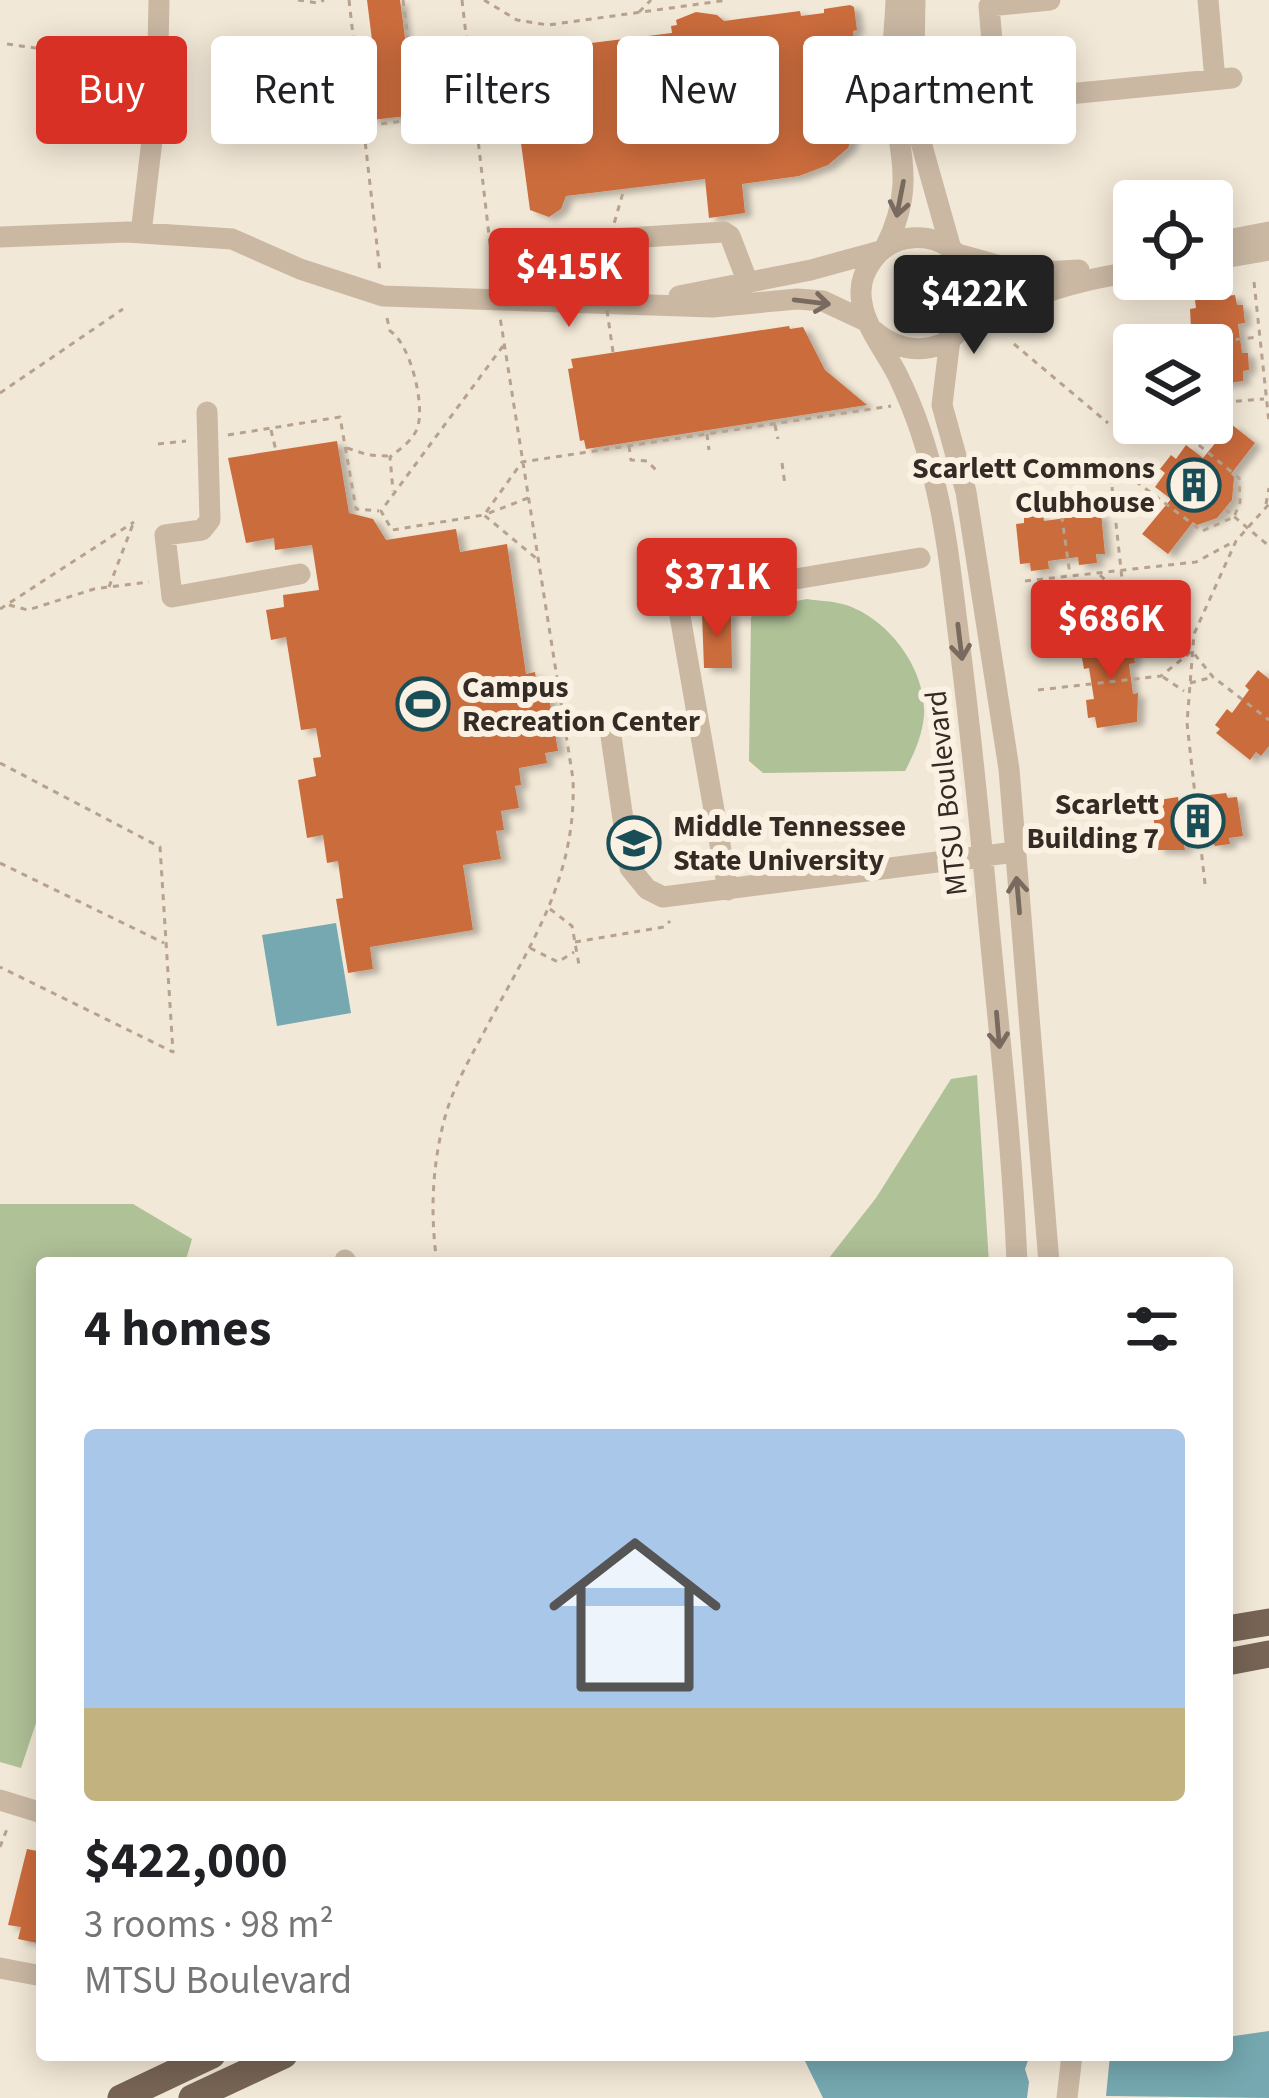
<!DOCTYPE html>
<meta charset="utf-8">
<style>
:root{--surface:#fff;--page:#f6f6f6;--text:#202124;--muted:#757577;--line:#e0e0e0;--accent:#d93025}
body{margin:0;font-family:"Source Sans 3",sans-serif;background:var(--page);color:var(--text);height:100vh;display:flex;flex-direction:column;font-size:45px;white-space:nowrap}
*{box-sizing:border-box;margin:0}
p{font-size:39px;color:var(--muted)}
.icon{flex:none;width:66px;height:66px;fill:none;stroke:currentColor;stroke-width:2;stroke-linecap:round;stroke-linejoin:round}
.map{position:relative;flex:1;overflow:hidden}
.sheet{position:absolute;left:36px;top:1257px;width:1197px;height:804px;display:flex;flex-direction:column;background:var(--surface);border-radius:12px;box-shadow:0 6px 30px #0003}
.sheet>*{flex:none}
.hud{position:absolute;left:36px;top:36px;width:1197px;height:108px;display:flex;gap:24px}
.fabs{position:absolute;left:1113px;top:180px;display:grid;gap:24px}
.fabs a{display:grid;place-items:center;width:120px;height:120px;border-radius:12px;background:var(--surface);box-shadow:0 6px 30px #0003;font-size:60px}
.price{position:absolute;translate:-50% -102px;padding:0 27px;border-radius:12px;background:var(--accent);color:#fff;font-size:39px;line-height:78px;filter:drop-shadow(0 3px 6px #0008)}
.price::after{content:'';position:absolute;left:50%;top:72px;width:36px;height:27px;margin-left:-18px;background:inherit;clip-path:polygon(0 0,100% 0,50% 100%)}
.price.selected{background:#222;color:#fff}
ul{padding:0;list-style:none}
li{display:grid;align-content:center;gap:24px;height:636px;padding:0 48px}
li+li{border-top:3px solid var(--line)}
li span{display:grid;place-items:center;height:372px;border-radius:12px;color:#555}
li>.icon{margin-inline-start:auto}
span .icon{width:216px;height:216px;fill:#fffc;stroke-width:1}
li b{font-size:51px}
h2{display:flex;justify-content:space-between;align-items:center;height:144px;padding:0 48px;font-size:51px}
.chip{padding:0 42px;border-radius:12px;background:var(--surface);box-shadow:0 6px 30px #0003;font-size:42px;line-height:108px}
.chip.selected{background:var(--accent);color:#fff}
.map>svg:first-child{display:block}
.green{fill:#afc197}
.water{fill:#75a8b0}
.building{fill:#cb6c3c;filter:url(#shadow)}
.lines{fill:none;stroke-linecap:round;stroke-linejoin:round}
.path{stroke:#b6a28d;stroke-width:3;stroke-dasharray:6 6;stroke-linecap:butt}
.minor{stroke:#cab8a3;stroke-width:21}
.major{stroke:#776455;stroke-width:27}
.path-bridge{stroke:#b6a28d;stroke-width:3;stroke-dasharray:6 6;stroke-linecap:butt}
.oneway{stroke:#786a5e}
.labels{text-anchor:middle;stroke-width:12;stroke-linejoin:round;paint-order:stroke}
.poi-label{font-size:30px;font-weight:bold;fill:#352b25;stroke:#faf1e3;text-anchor:end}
.street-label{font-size:30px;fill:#352b25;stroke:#faf1e3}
</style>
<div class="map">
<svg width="1269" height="2098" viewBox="0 0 1269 2098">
<defs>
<filter id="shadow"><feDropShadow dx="7" dy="4" stdDeviation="3" flood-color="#0004"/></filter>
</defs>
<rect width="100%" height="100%" fill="#f2e8d7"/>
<path class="green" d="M807,599C819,601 834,601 846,605C889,619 927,670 924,716C922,736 914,754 905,771L763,773L749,761L751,617L775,605Z
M977,1075L989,1263H825L876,1198L951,1079Z
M0,1204H133L192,1239L185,1263H42V1705L21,1768L0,1762Z"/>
<path class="water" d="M336,923L351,1013L277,1026L262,935Z
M1269,2031V2098L1106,2096L1110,2055H1227V2037Z
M802,2055H1030L1025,2069L1029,2082L1027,2098H823Z"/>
<path class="building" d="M367,0H400L410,76L436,72L440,103L406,108L407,116L371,120L364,57L374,56Z
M850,5L854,7L857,30L853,31L862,112L848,148L828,165L799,176L742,184L745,213L709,218L705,179L566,196L561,209L549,217L530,210L511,69L512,62L521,52L540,54L559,51V47L672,33L671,26L677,25L676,20L696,12L717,15L724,21L800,11L801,16L824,13V9Z
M1235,295L1237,305H1243L1245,323L1238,324L1242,353H1248L1249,370L1243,371V381L1212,385V345H1200L1198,327L1191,328L1190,309L1196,308L1195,300Z
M789,326L790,329L803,327L825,370L867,405L586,449L584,440L580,441L568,369L573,368L571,359Z
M1231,424L1255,443L1231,474L1234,477L1232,500L1217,518L1197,525L1193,522L1168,554L1142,534L1171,499L1155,487L1165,473L1160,469L1171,455L1176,459L1186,445L1203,458Z
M337,441L349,513L373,519L386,540L456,529L460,552L507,544L526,674L535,672L536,680L546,679L558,751L545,753L547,763L519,768L521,785L515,786L519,808L501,811L504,830L496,831L501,859L463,865L473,930L370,947L373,969L348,973L336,899L343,898L338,861L327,863L323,835L307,838L298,780L316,776L313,758L321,757L316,728L301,730L286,637L271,640L266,610L284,607L283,595L319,590L312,545L275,550L274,538L246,543L228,458Z
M1091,509L1092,514L1101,513L1105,554H1096L1097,563L1079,565L1078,557L1048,561L1049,569L1031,571L1030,563L1020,564L1016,524L1024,523V517L1043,515L1044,521L1073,517V510Z
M731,612L732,668H704L702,613Z
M1126,637L1127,647L1132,646L1135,663L1129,664L1133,694L1138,693L1137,722L1097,728L1095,717L1088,718L1086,700L1094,699L1089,668L1084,669L1081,652H1086L1085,643Z
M1258,670L1269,679V746L1261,756L1256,752L1250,760L1216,733L1220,729L1215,725L1227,709L1232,713L1249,690L1245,686Z
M1226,793L1228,798L1237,797L1243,836L1229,838L1230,844L1215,846L1212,841L1184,845L1185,850H1158L1152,807L1160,806L1159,800L1178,797L1179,805L1210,801L1209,795Z
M27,1849L42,1852V1944L18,1939L21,1927L8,1925Z"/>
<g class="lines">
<path class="path" d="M298,0L318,3L324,0
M349,0L380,272
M403,0L413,76
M462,0L494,279
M484,0L517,20L548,25L728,0
M639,12L651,0
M7,44L57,51
M355,57L377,54
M286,136L474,112
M1254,282L1269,422
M387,318L390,331C410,343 426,406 417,429C412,441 400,449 390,457L393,491
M1014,344L1108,423
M1188,345L1258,337
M503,346L381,511L392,530L484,515L522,462L891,406
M0,393L123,309
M1212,403L1264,399
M775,425L778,439
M271,430L276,451
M707,434L709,450
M228,435L340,417L356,509L379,511
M158,444L186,441
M629,446L631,460L647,461L658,472
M347,448L368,455L388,456
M782,463L785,485
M1126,474L1202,531L1234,517L1240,502L1239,478L1172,423
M1112,487L1124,597
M528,498L484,515L537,559
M1060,504L1070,575
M1266,504L1269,488
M1225,509L1269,546
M1100,575L1185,654
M1025,581L1196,562L1233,542
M109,587L133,524
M9,605L28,610L94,589L149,582
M0,609L134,522
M1163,677L1184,691
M1190,683L1213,677
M1038,690L1161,676L1192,651L1213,677L1269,720
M0,763L160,847L173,1052L0,967
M0,863L164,943
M1205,884L1187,723L1194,634L1236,541L1269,504
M550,909L572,926L579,965
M575,942L664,927L670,921
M530,948L558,962L574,952
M437,1263C430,1214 432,1165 445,1117C453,1088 469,1060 483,1034C528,947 577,881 573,779L500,317
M0,1847L7,1829"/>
<path class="minor" d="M915,0L913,114L951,249
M1050,0L989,6L997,101L1232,78
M1208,0L1215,80
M141,233L157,98L159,0
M0,237L127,232L232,239L300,269L383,296L712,307L797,299L823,301L868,322
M1212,243L1269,232
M885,248C916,186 899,156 893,93C890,63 895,30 896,0
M958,254L1025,273L1079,270
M1212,260L1269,250
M679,296L811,270L880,251
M559,302L562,278L594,240L724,232L730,236L748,283
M873,330C937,385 1007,307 958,255C935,230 892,232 872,261C863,273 859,288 862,303C866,329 887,353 898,376C915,411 928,450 936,488C947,534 952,583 958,631C969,718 978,805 986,892C997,1016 1012,1139 1017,1263
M963,330C1016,299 1073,280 1134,272
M950,339L942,405L966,492L1009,769L1049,1263
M207,412L210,520L202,530L165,535L172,597L300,574
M611,736L630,868L647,889L663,897L1015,852
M728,890L677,599L920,558
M345,1260L347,1263
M0,1800L42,1813
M0,1968L42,1976
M1067,2098L1072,2055"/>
<path class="major" d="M1227,1629L1269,1622
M1227,1662L1269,1654
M121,2098L212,2055
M192,2098L284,2055"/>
<path class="path-bridge" d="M613,352L601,269L624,189"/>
</g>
<defs><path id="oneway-shaft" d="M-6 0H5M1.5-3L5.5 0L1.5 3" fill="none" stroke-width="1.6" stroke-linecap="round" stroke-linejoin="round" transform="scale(3)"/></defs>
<g class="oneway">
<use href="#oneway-shaft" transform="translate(900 199) rotate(101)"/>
<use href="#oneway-shaft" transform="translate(812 302) rotate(7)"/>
<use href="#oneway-shaft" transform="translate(960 642) rotate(83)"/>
<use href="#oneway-shaft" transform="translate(1018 895) rotate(-95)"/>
<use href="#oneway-shaft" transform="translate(998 1030) rotate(85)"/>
</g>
<defs>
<g id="building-ring" transform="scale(2.7)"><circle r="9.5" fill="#faf1e3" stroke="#1a4e57" stroke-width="1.5"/><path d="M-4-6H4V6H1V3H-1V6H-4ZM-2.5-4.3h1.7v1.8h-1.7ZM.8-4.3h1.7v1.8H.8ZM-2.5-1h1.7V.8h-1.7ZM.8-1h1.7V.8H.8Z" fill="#1a4e57"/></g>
<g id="stadium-ring" transform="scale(2.7)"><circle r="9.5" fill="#faf1e3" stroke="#1a4e57" stroke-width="1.5"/><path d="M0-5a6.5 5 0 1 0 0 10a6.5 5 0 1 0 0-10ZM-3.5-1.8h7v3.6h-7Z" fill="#1a4e57"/></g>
<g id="university-ring" transform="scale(2.7)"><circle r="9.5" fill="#faf1e3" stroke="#1a4e57" stroke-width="1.5"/><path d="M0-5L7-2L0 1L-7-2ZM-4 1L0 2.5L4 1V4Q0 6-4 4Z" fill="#1a4e57"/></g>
</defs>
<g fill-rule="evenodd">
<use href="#building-ring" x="1194" y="485"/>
<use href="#stadium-ring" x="423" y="704"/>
<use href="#building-ring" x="1198" y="821"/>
<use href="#university-ring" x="634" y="843"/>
</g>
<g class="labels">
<g class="poi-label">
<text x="1155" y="478">Scarlett Commons<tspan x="1155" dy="34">Clubhouse</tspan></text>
<text x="462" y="697" text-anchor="start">Campus<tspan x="462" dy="34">Recreation Center</tspan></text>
<text x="1159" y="814">Scarlett<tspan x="1159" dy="34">Building 7</tspan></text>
<text x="673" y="836" text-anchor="start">Middle Tennessee<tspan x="673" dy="34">State University</tspan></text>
</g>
<g class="street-label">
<text transform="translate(946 793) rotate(-96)" y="10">MTSU Boulevard</text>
</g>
</g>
</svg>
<div class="fabs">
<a><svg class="icon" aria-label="locate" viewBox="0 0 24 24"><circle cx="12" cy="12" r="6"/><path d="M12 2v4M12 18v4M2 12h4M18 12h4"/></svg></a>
<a><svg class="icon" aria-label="layers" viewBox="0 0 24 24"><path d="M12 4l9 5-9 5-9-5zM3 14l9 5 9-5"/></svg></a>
</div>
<b class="price" style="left:569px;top:330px">$415K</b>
<b class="price selected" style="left:974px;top:357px">$422K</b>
<b class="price" style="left:717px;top:640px">$371K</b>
<b class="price" style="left:1111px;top:682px">$686K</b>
<div class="hud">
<a class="chip selected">Buy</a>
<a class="chip">Rent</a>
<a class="chip">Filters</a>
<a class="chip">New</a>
<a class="chip">Apartment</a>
</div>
<section class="sheet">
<h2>4 homes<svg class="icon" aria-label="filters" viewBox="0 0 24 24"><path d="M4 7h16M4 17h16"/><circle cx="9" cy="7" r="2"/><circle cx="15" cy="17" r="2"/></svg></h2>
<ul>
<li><span style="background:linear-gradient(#a9c7e8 75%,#c2b280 0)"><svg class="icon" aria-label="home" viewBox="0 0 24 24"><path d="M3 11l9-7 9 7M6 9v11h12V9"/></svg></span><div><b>$422,000</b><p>3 rooms · 98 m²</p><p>MTSU Boulevard</p></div></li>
</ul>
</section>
</div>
